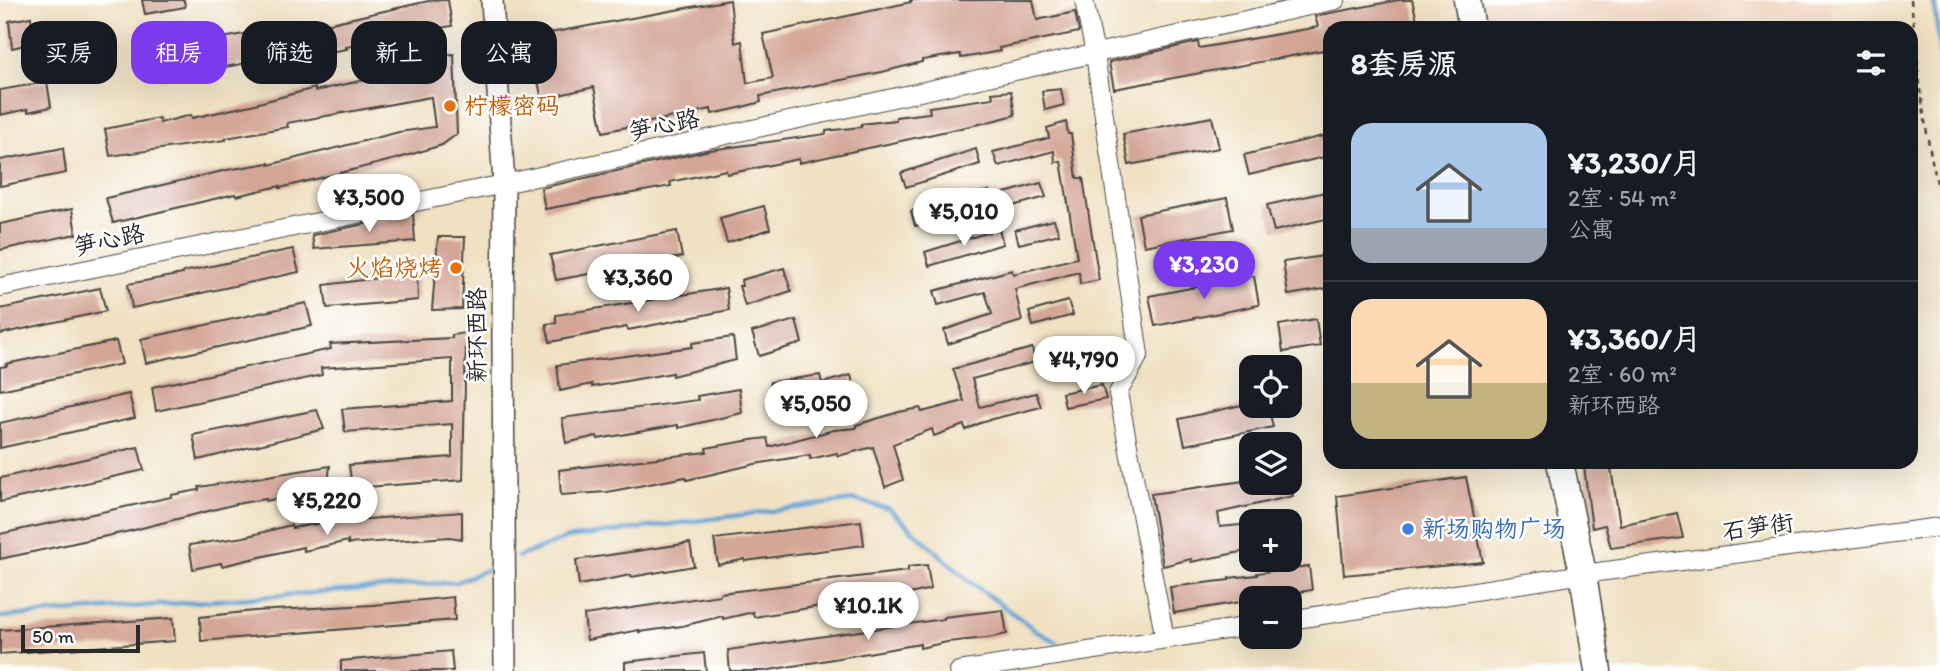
<!DOCTYPE html>
<html lang="zh">
<meta charset="utf-8">
<style>
:root{--surface:#171b24;--page:#20242c;--text:#f1f3f6;--muted:#9ea1a6;--line:#363941;--accent:#7c3aed}
body{margin:0;font-family:Itim,"LXGW WenKai TC",sans-serif;background:var(--page);color:var(--text);height:100vh;display:flex;flex-direction:column;font-size:26px;white-space:nowrap}
*{box-sizing:border-box;margin:0}
p{font-size:23px;color:var(--muted)}
.icon{flex:none;width:38px;height:38px;fill:none;stroke:currentColor;stroke-width:2;stroke-linecap:round;stroke-linejoin:round}
.map{position:relative;flex:1;overflow:hidden}
.details{position:absolute;left:1323px;top:21px;width:595px;height:448px;display:flex;flex-direction:column;background:var(--surface);border-radius:21px;box-shadow:0 7px 28px #0002}
.details>*{flex:none}
.top-card{position:absolute;left:21px;top:21px;width:665px;height:63px;display:flex;gap:14px}
.buttons{position:absolute;left:1239px;top:355px;display:grid;gap:14px}
.buttons a{display:grid;place-items:center;width:63px;height:63px;border-radius:14px;background:var(--surface);box-shadow:0 7px 28px #0002;font-size:35px}
.scale{position:absolute;left:21px;bottom:18px;width:119px;box-sizing:border-box;padding-left:7px;border:4px solid #2b2b2b;border-top:0;font-size:19px;line-height:24px;white-space:nowrap;color:#2b2b2b;-webkit-text-stroke:5px #fff;paint-order:stroke}
.price{position:absolute;translate:-50% -60px;padding:0 16px;border-radius:24px;background:#fff;color:#222;font-size:23px;line-height:46px;filter:drop-shadow(0 2px 4px #0008)}
.price::after{content:'';position:absolute;left:50%;top:42px;width:21px;height:16px;margin-left:-10px;background:inherit;clip-path:polygon(0 0,100% 0,50% 100%)}
.price.selected{background:var(--accent);color:#fff}
ul{padding:0;list-style:none}
li{display:flex;align-items:center;gap:21px;height:175px;padding:0 28px}
li+li{border-top:2px solid var(--line)}
li span{display:grid;place-items:center;flex:none;width:196px;height:140px;border-radius:21px;color:#555}
li>.icon{margin-inline-start:auto}
span .icon{width:84px;height:84px;fill:#fffc;stroke-width:1}
li b{font-size:30px}
h2{display:flex;justify-content:space-between;align-items:center;height:84px;padding:0 28px;font-size:30px}
.pill{padding:0 24px;border-radius:21px;background:var(--surface);box-shadow:0 7px 28px #0002;font-size:24px;line-height:63px}
.pill.selected{background:var(--accent);color:#fff}
.map>svg:first-child{display:block}
.built{fill:#f2d4be}
.lines{fill:none;stroke-linecap:round;stroke-linejoin:round}
.stream{stroke:#60a1d3;stroke-width:4.5}
.building{fill:#d4a696}
.minor-casing{stroke:#494642;stroke-width:20}
.tertiary-casing{stroke:#494642;stroke-width:24}
.primary-casing{stroke:#494642;stroke-width:29}
.path{stroke:#494642;stroke-width:2.5;stroke-dasharray:5 5;stroke-linecap:butt}
.minor{stroke:#fff;stroke-width:18}
.tertiary{stroke:#fff;stroke-width:21}
.primary{stroke:#fff;stroke-width:26}
.food-dot{fill:#e8710a;stroke:#fff;stroke-width:2.5}
.shop-dot{fill:#3f7fe0;stroke:#fff;stroke-width:2.5}
.labels{text-anchor:middle;stroke-width:5;stroke-linejoin:round;paint-order:stroke}
.food-label{font-size:24px;fill:#c56008;stroke:#fff;text-anchor:start}
.street-label{font-size:24px;fill:#2b2b2b;stroke:#fff}
.shop-label{font-size:24px;fill:#366cbe;stroke:#fff;text-anchor:start}
</style>
<div class="map">
<svg width="1940" height="671" viewBox="0 0 1940 671">
<rect width="100%" height="100%" fill="#fff"/>
<filter id="ink" filterUnits="userSpaceOnUse"><feTurbulence type="fractalNoise" baseFrequency=".0143" numOctaves="2"/><feDisplacementMap in="SourceGraphic" scale="14" xChannelSelector="R" yChannelSelector="G"/><feConvolveMatrix kernelMatrix="1 2 1 2 8 2 1 2 1" color-interpolation-filters="sRGB"/></filter>
<filter id="wash" filterUnits="userSpaceOnUse"><feTurbulence type="fractalNoise" baseFrequency=".00686" numOctaves="4" result="noise"/><feDisplacementMap in="SourceGraphic" scale="28" xChannelSelector="R" yChannelSelector="G"/><feGaussianBlur stdDeviation="1.57" result="paint"/><feColorMatrix in="noise" values="0 0 0 0 0 0 0 0 0 0 0 0 0 0 0 0 0 1.4 0 .05"/><feComposite in="paint" operator="in"/></filter>
<g filter="url(#wash)">
<rect width="100%" height="100%" fill="#f0e1c3"/>
<path class="built" d="M1485,0H1829L1833,28H1613L1611,15L1520,28H1489Z"/>
<g class="lines">
<path class="stream" d="M1934,0L1940,54
M518,557L567,538L855,500L889,509L969,581L1038,632L1056,642
M0,617L457,582L491,568"/>
</g>
<g id="blocks">
<path class="building" d="M142,0H184L185,7L145,14Z
M433,0H448L452,26L408,33L409,36L346,47L347,49L293,58L292,55L158,79L152,52L269,29L270,35L312,25L313,27Z
M730,0L735,43L742,41L747,83L773,78L763,34L866,12L911,2L910,0H1033L1037,20L1075,12L1079,32L999,48L1000,51L979,55L961,58L960,54L922,60V62L882,72L760,96L761,102L739,108L712,114L711,109L603,132L594,87L542,99L528,37Z
M1399,0H1412L1419,28H1330V58H1326L1324,50L1114,89L1109,62L1198,42L1199,48L1318,27L1315,16Z
M31,17L34,43L12,48L9,21Z
M454,54L457,134L442,145L396,159L280,188V186L236,196L235,194L113,223L106,198L227,170L269,163V165L399,132L435,127L431,97L287,123L288,127L226,138V140L110,156L105,129L159,118L160,123L191,115L192,118L251,105L315,88V91L427,66L426,56Z
M47,82L51,107L28,112V109L0,115V90Z
M1061,89L1064,105L1045,110L1042,91Z
M1011,91L1015,115L984,123L799,163V159L727,174L726,170L670,182L671,186L545,209L541,188L710,150L826,134V131L861,127V124L896,120V117L930,113L929,107L993,98L992,93Z
M1212,117L1219,148L1129,165L1123,134Z
M1066,122L1068,134H1071L1077,178H1083L1099,280L1080,284L1079,272L1015,289L1022,321L948,344L944,330L992,314L985,292L938,305L934,291L1012,270L1013,274L1077,258L1061,161L1055,162L1054,151L998,166L993,152L1049,138L1047,128Z
M1323,136L1328,156L1249,175L1244,155Z
M63,148L66,173L0,186V160Z
M976,149L980,164L906,187L901,173Z
M1041,183L1046,197L1005,208L1001,194Z
M989,191L992,205L915,226L911,211Z
M1330,191V218L1274,231L1267,205Z
M1227,198L1233,229L1144,246L1138,215Z
M764,206L770,229L727,243L720,218Z
M72,209L76,234L0,250V224Z
M413,214L415,241L314,249L312,235Z
M1054,220L1059,234L1019,244L1015,230Z
M999,229L1003,244L929,266L925,252Z
M677,231L682,257L556,280L550,255Z
M438,237H465L462,309L432,310Z
M293,249L299,272L132,308L128,284L183,274V272Z
M1330,255V288L1288,295L1283,262Z
M784,268L791,291L745,306L739,286H742L741,280Z
M417,273L418,300L327,308L324,285Z
M1254,276L1259,305L1155,326L1149,296Z
M100,288L106,311L0,334V309Z
M726,288L729,310L628,330L627,327L550,342L546,324L556,323V315Z
M1068,301L1073,315L1033,326L1029,312Z
M306,303L312,326L146,363L141,339Z
M1316,319L1320,346L1283,352L1279,325Z
M796,320L802,343L759,356L752,332Z
M466,333L463,480L352,488L349,465L452,457V424L345,432L342,409L452,401V359L321,368L322,375L156,411L152,387L331,349L330,344L452,338V335Z
M733,337L736,360L672,376V373L592,387V384L560,391L557,365L692,347V343Z
M116,341L122,364L0,390V367L7,366L6,364Z
M1083,342L1088,355L1048,366L1043,352Z
M1032,348L1035,362L972,379L980,407L1036,393L1041,407L984,421L966,430L964,425L934,436L932,429L893,444L903,480L885,487L873,447L838,456L837,453L810,459V455L755,464L687,480L686,477L607,492L561,495L559,470L707,452L706,448L751,440L767,438L769,447L834,430L856,428V425L899,412L920,408L922,412L964,401L953,369Z
M820,375L822,383L851,375L857,399L839,405L836,395L775,407L770,382Z
M1102,385L1106,399L1065,407L1062,393Z
M739,389L742,413L678,428V425L598,439L597,436L566,443L562,418L698,400L697,396Z
M129,394L135,418L0,448V423Z
M1251,403V406H1268L1273,427L1185,445L1179,419Z
M317,410L324,429L198,460L193,435Z
M138,447L144,470L0,502V478Z
M1601,462H1610L1620,525L1677,513L1683,538L1611,548L1605,525L1592,528L1584,467Z
M330,466L327,490L298,496L297,494L266,501V499L236,504L130,531L0,559V534L171,497V495L199,490V487Z
M1466,477L1483,562L1344,575L1337,496Z
M1251,480V483H1292L1293,496L1218,513L1220,527L1251,524V550L1191,562V559L1163,566L1151,494Z
M462,512V539L450,537L348,544V541L304,551L303,547L222,566L221,563L193,569L189,545L244,537L291,525L292,528L328,522Z
M861,521L864,545L745,561V559L718,565L714,539Z
M690,543L694,566L631,577V575L579,585L576,560Z
M927,565L931,589L880,601V599L839,603L754,617L753,612L723,619V616L682,626L639,632V630L587,640L584,615L720,595V593L908,571V567Z
M1309,566L1312,590L1174,613L1170,587L1229,580V578L1257,575V573Z
M453,597L455,620L201,641L200,617L254,611L373,605Z
M1003,610L1007,634L987,638L947,642L920,648V644L764,671H730L728,650L944,619V617Z
M173,618L175,641L0,654V630Z
M451,651L453,671H341V661Z
M704,653L706,671H625V662Z"/>
</g>
</g>
<g filter="url(#ink)">
<use href="#blocks" fill-opacity="0" stroke="#494642" stroke-width="2"/>
<g class="lines">
<g class="minor-casing">
<path id="minor" d="M1084,0L1095,54L1139,355L1118,393L1165,639
M0,287L504,184L1336,0
M1290,620L1583,574L1940,527
M959,671L1251,626"/>
</g>
<g class="tertiary-casing">
<path id="tertiary" d="M492,0L504,184L503,340L505,671"/>
</g>
<g class="primary-casing">
<path id="primary" d="M1467,0L1472,28
M1560,462L1583,574L1598,671"/>
</g>
<path class="path" d="M1911,0C1918,64 1923,132 1940,194
M1911,100L1922,99"/>
<use href="#minor" class="minor"/>
<use href="#tertiary" class="tertiary"/>
<use href="#primary" class="primary"/>
</g>
</g>
<g class="food-dot">
<circle cx="450" cy="106" r="7"/>
<circle cx="456" cy="268" r="7"/>
</g>
<circle class="shop-dot" cx="1408" cy="529" r="7"/>
<g class="labels">
<g class="food-label">
<text x="464" y="114">柠檬密码</text>
<text x="442" y="276" text-anchor="end">火焰烧烤</text>
</g>
<g class="street-label">
<text transform="translate(664 125) rotate(-12)" y="8">笋心路</text>
<text transform="translate(109 240) rotate(-12)" y="8">笋心路</text>
<text transform="translate(477 335) rotate(-90)" y="8">新环西路</text>
<text transform="translate(1758 527) rotate(-8)" y="8">石笋街</text>
</g>
<g class="shop-label">
<text x="1422" y="537">新场购物广场</text>
</g>
</g>
</svg>
<div class="buttons">
<a><svg class="icon" aria-label="locate" viewBox="0 0 24 24"><circle cx="12" cy="12" r="6"/><path d="M12 2v4M12 18v4M2 12h4M18 12h4"/></svg></a>
<a><svg class="icon" aria-label="layers" viewBox="0 0 24 24"><path d="M12 4l9 5-9 5-9-5zM3 14l9 5 9-5"/></svg></a>
<a>+</a>
<a>−</a>
</div>
<div class="scale">50 m</div>
<b class="price" style="left:369px;top:234px">¥3,500</b>
<b class="price" style="left:964px;top:248px">¥5,010</b>
<b class="price selected" style="left:1204px;top:301px">¥3,230</b>
<b class="price" style="left:638px;top:314px">¥3,360</b>
<b class="price" style="left:1084px;top:396px">¥4,790</b>
<b class="price" style="left:816px;top:440px">¥5,050</b>
<b class="price" style="left:327px;top:537px">¥5,220</b>
<b class="price" style="left:868px;top:642px">¥10.1K</b>
<div class="top-card">
<a class="pill">买房</a>
<a class="pill selected">租房</a>
<a class="pill">筛选</a>
<a class="pill">新上</a>
<a class="pill">公寓</a>
</div>
<section class="details">
<h2>8套房源<svg class="icon" aria-label="filters" viewBox="0 0 24 24"><path d="M4 7h16M4 17h16"/><circle cx="9" cy="7" r="2"/><circle cx="15" cy="17" r="2"/></svg></h2>
<ul>
<li><span style="background:linear-gradient(#a9c7e8 75%,#9aa5b1 0)"><svg class="icon" aria-label="home" viewBox="0 0 24 24"><path d="M3 11l9-7 9 7M6 9v11h12V9"/></svg></span><div><b>¥3,230/月</b><p>2室 · 54 m²</p><p>公寓</p></div></li>
<li><span style="background:linear-gradient(#ffd9b3 60%,#c2b280 0)"><svg class="icon" aria-label="home" viewBox="0 0 24 24"><path d="M3 11l9-7 9 7M6 9v11h12V9"/></svg></span><div><b>¥3,360/月</b><p>2室 · 60 m²</p><p>新环西路</p></div></li>
</ul>
</section>
</div>
